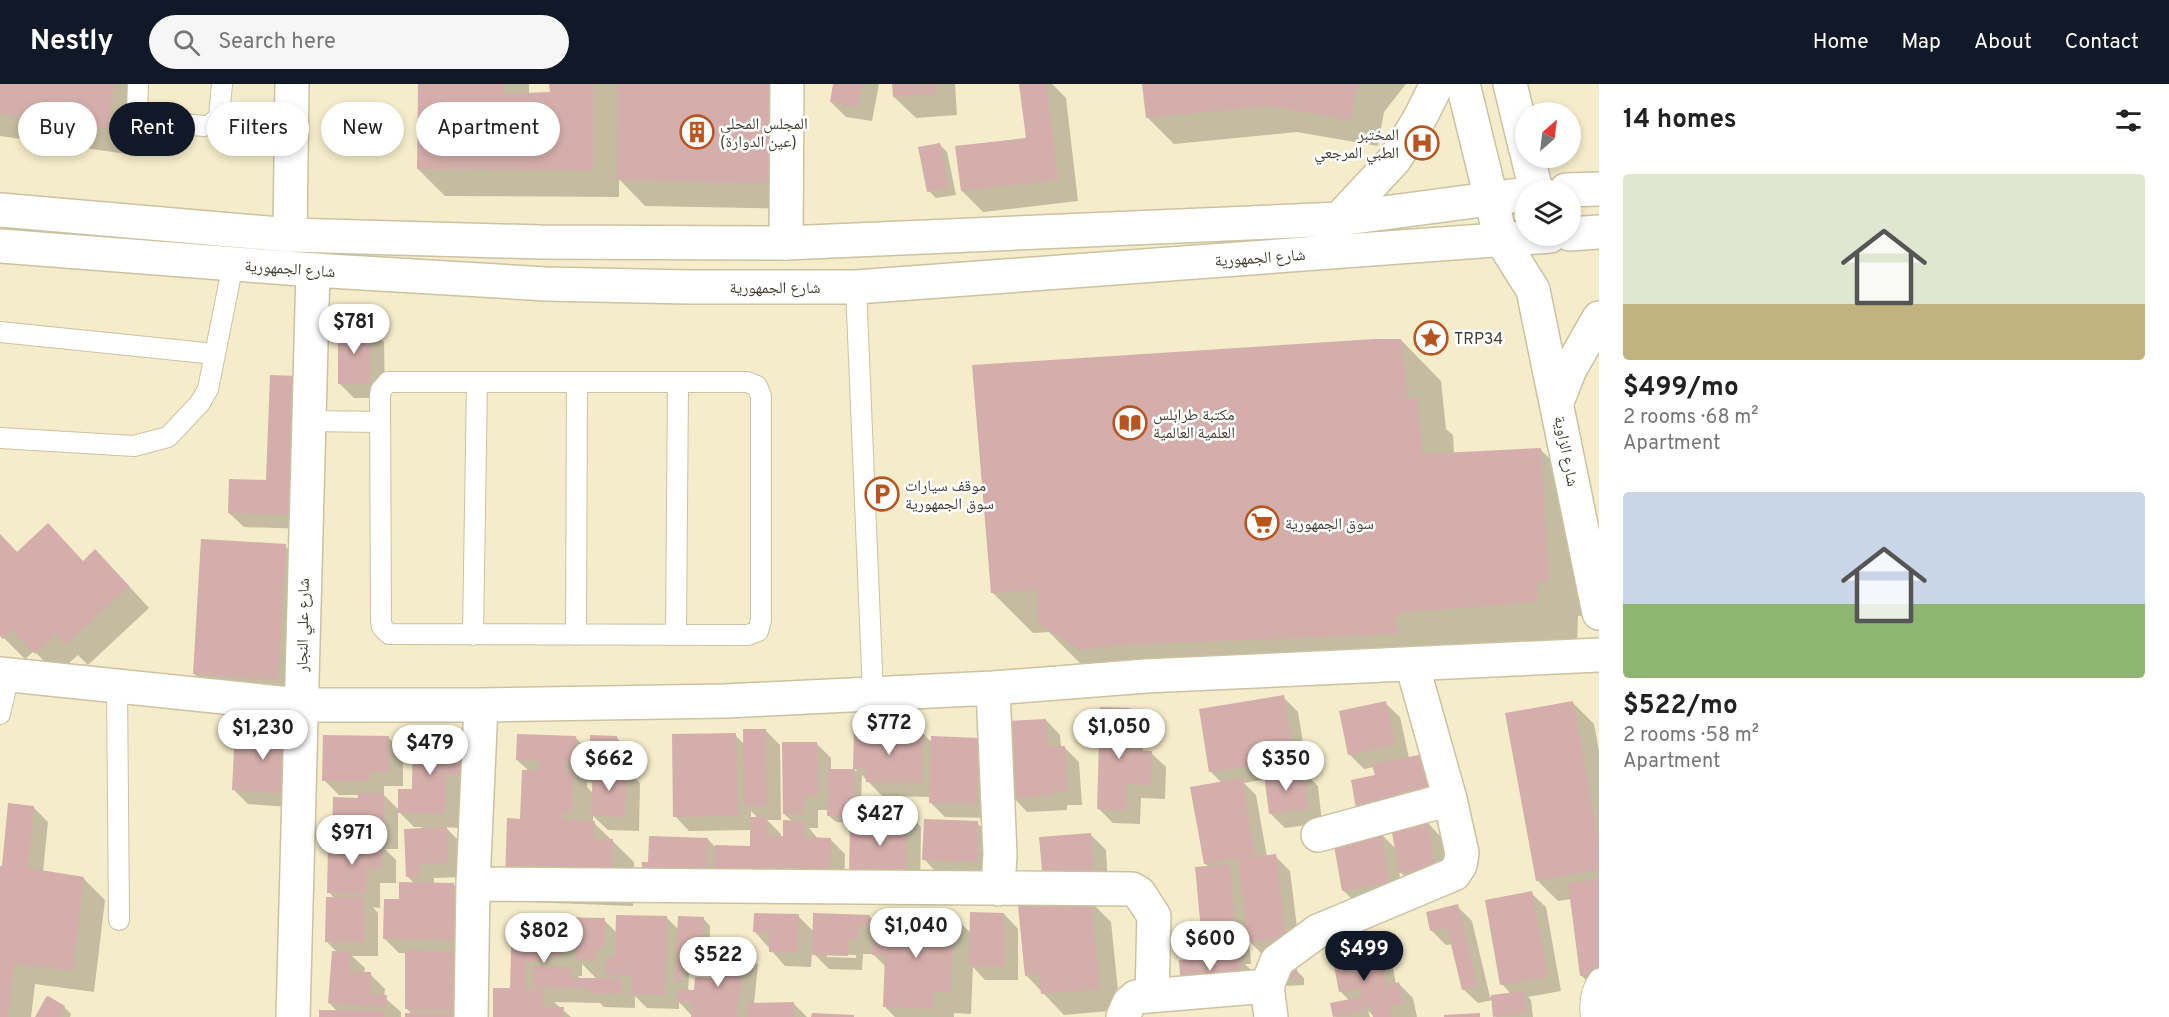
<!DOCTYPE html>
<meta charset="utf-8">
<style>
:root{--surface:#fff;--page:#f6f6f6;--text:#222;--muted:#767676;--accent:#111827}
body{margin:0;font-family:Overpass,"Noto Naskh Arabic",sans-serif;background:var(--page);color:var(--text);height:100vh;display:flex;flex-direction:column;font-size:22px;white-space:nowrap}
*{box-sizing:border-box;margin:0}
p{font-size:20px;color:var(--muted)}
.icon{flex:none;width:33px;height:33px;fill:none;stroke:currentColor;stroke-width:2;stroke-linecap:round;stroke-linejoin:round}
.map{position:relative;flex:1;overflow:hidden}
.details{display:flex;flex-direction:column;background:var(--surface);width:570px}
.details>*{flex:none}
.banner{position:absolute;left:18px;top:18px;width:570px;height:54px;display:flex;gap:12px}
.needle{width:39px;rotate:28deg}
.controls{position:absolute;left:1515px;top:18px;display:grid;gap:12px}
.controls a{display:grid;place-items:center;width:66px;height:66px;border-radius:50%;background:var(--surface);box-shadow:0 3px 9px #0003;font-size:30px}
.price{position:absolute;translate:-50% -51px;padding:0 14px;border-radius:21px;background:#fff;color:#222;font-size:20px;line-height:39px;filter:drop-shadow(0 2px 3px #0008)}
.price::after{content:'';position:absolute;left:50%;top:36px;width:18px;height:14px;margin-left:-9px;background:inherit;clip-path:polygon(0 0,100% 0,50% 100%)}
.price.selected{background:var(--accent);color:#fff}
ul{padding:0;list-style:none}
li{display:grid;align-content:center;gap:12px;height:318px;padding:0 24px}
li span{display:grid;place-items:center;height:186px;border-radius:6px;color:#555}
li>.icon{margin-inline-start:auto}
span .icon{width:108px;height:108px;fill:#fffc;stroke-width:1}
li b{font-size:26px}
h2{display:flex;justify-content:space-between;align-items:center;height:72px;padding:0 24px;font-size:26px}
.chip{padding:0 21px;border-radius:27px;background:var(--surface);box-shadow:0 3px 9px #0003;font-size:21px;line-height:54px}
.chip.selected{background:var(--accent);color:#fff}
header{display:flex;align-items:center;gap:36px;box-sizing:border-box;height:84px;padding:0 30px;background:var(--accent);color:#fff}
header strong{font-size:28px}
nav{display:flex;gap:33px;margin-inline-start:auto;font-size:21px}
.search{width:420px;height:54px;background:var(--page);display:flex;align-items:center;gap:15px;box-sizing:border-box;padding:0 21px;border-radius:33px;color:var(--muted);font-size:22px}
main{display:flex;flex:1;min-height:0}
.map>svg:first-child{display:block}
.shadow{fill:#0003;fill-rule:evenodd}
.building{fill:#d4aeaa}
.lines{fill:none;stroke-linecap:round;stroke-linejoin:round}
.service-casing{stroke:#cac2a1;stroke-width:22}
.minor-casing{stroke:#cac2a1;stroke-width:36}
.secondary-casing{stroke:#cac2a1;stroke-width:36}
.primary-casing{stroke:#cac2a1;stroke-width:36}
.service{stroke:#fff;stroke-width:20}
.minor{stroke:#fff;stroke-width:33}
.secondary{stroke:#fff;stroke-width:33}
.primary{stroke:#fff;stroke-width:33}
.labels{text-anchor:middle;stroke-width:5;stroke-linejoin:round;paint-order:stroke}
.poi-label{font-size:16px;fill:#403d2f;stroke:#fff;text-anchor:start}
.street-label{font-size:16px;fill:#403d2f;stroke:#fff}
</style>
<header>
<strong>Nestly</strong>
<div class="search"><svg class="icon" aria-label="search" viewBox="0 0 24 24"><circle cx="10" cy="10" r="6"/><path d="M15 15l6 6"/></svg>Search here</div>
<nav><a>Home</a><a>Map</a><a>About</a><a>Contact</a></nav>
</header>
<main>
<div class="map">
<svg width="1599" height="933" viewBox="0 0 1599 933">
<rect width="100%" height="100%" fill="#f4ecca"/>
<path class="shadow" d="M0,0H144L134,71L0,52Z
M419,0H529V10H551V0H800L804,125L645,122L619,95V113L445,112L418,85Z
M834,0H879L872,37L846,33L831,18Z
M893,0H955L957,31L916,34L894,13Z
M1021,0H1052L1066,14L1078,117L983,128L962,107L1028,55Z
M1144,0H1406L1384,28L1378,62L1297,48L1174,60L1147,33Z
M940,61L947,68L956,111L936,114L929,107Z
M370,244L384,258L385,314H354L340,300Z
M1401,256L1441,297L1446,345L1453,351L1454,371L1540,365L1581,406L1583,532H1578L1577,558L1121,606L1081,580L1049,548L1033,549L992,508Z
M268,398L308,445L244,443L229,429Z
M0,451L17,469L84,478L117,489L149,524L88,581L78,571L57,590L34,567L25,575L0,550Z
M285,462L307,483L299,616L216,611L194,590Z
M1283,613L1298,628L1308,689H1305L1318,702L1322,739L1285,744L1270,729L1266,695L1244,699L1256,711L1267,773L1275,772L1290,787L1300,868L1264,872L1249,857L1251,880H1245L1254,889L1255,914L1204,868L1209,783L1205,780L1222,699L1210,687Z
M1385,619L1400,633L1409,674L1376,692L1374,683L1364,685L1350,671L1340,629Z
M1573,619L1594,640L1599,667V906H1596L1581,891L1572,815L1558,817L1537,796Z
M1129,625L1144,640L1143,668L1151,669L1166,683L1165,715L1141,714L1140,740L1113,739L1098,724Z
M1046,636L1060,651L1061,663H1064L1079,678L1082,721H1067V726L1027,728L1013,713Z
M765,646L780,661L781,736H767L781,750L780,754H784L793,738L784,730L817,660L831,674V686L857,687L855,684L923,649L932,659L978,655L992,734L945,733L931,719V713L882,712L862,691L860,742L887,743L907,728L921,743L920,806L850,790L852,739L836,738L828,731L829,726H818V744H809L818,755H830L845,770L844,802L650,780L708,755L714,762L752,763V746L689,747L675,732L735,651L744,660ZM751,727L759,735L751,734Z
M575,653L591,669L616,653L623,660V676H596V679H623L622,684L626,685L640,699L639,747L608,746L593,732V738L634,778L633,822L528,818L506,797L522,736L529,687L517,676ZM587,698L594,699V710L587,703Z
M389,654L403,668V702H384V711L399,726L414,707L460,656L474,671V704H460L459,744L445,743L461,759L462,793L434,794V800H453L468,815L469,933H406L413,931L406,924L407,869H399L385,855L400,817L415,800L408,793L422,743H414L398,727V765H385L396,776V799H380V824L373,823L378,829V872H352L365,884L364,889L370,890L385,905L384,913L401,928V933H320L338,928L329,919L338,869L327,858L334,814L329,808L345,760L334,749L359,716L360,711H339L324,696Z
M308,666L304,724L248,720L233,705Z
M33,723L48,738L43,788L83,794L105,816L94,908L35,900L31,933H0V784H7Z
M1427,738L1441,753L1449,798L1415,803L1399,787L1403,814L1358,821L1343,806L1380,749L1397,766Z
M977,739L992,753L991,792L938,790L924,775Z
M1091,751L1106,766L1108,801L1085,809L1041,755Z
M1531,809L1546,823L1561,907L1528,913L1531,916L1533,933H1496L1493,916L1478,919L1463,905L1453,860L1446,861L1432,847L1457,822L1472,837L1490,913L1511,910L1502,900Z
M1090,817L1111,838L1120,926L1064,931L1026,891Z
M1004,830L1018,845V896H985L973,883L971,930L954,929V933H895L885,923L886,883L873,870H863L862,886L829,885L812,868L811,883L785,882L755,848L798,832L814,848L869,832L884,847V852H887L903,841L952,831L971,849ZM827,870L856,871V874L827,873Z
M666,833L679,846L703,834L710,842L709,876L690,875L688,907H695L719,897L743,866L758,881L754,920L793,919L807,933H693L679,918V925L647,924L635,912V924L604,923L600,919L554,918L571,933H494L512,906L526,835L543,852H558L604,836L617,849ZM582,880L597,895H581L578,892H582Z
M1376,859L1391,874L1396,900H1399L1413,914L1417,933H1374L1368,926L1370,933H1335L1350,917L1340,907Z
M1297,887L1304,894V901L1283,902L1276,895Z
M64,923L71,930L70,933H37Z"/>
<path class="building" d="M0,0H114L108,45L0,30Z
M418,0H504V10L550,8L549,0H593V87L417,85Z
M618,0H775L778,99L617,96Z
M833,0H862L858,24L830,18Z
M892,0H936V10L893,13Z
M1019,0H1046L1058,96L961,107L955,62L1026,54Z
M1142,0H1357L1351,36L1269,22L1146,34Z
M940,59L949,104L927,108L918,63Z
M338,242H370L371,300H338Z
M1375,255H1401L1408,315L1418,314L1422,370L1541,364L1549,498H1538L1537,518L1398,529L1399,532H1396L1398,550L1119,561L1080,566L1039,540L1037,506L991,509L972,281Z
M270,291L299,292L294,431L228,429L229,395L266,396Z
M48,439L83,477L95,465L129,502L66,561L56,550L35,570L12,546L3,555L0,552V450L17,468Z
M201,455L286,460L278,596L193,590Z
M1284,611L1294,674L1209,688L1199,625Z
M1386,617L1396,661L1348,671L1339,627Z
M1573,617L1599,759V786L1536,797L1505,629Z
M1100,623L1130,624L1128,666L1152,667L1151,701L1127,700L1126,726L1097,725Z
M1046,635L1048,662H1065L1068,707H1053V712L1011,714L1006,637Z
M235,645L294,649L290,710L232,706Z
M743,645H766L767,722H744Z
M854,646L923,648L922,699L866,698V685H853Z
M736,649L738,732L673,733L672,650Z
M517,650L576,652L575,678H566V687H573L572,728H563V736L595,737L594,755H613L612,801L505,798L507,734L520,735L522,686H539V677L516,676Z
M323,651L389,652V688H370V697H322Z
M590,651L617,652L616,678L590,677Z
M931,652L979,654L977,720L929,719Z
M413,654L460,655V690H446L445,730L398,729V705H412Z
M782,658H817L818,712H804V730H783Z
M1424,670L1433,716L1357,730L1351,696L1375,691L1372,680Z
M593,682L626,683L625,733L591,732Z
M828,685H855L854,733L827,732Z
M1304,686L1308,725L1269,730L1264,690Z
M1242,694L1255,771L1245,774L1276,770L1286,854L1248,858L1238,774L1204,780L1190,703Z
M358,709H384V751L332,750L333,713L358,714Z
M8,719L34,722L28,784L84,793L73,887L14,880L8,933H0V782H2Z
M886,726L907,727L906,792L849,790L850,740L885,741Z
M750,733H767L766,752H783V736L804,737L803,753L831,754L830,788L714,797L715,761L750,762Z
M924,735L978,737L977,778L922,776Z
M1427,736L1435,783L1399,789L1391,743Z
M447,743L448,779L420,780L421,793H406L404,745Z
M1381,748L1389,799L1342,807L1333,756Z
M1091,749L1094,786L1070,788L1043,797L1039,753Z
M649,752L708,754L707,795L641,799L642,778H648Z
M328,759H382V785H366V810L327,809Z
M1230,780L1237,866L1203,868L1195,783Z
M1599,795V890L1580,892L1568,799Z
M399,798L454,799V856L383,855L384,815H399Z
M1532,807L1548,893L1500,901L1485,816Z
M326,813H364V858H325Z
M1091,816L1100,905L1041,910L1039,890L1025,892L1018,822Z
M1458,820L1477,902L1462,906L1447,844L1430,847L1426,828Z
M901,827L953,829L951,909L933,908V925L883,923L885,871H872L873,850L886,851V839H901Z
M970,828L1004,829V882H969Z
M754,829L799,830L797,869L769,868V849L753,848Z
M813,829L870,831L869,842H859L858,856H849L848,872L812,871Z
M616,831L667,832L665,911L631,910L632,891H606V873H615Z
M678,832L704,833L702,870L683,869L682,898H675Z
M512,833L527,834L526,863H537V850L557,851V833L605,834L604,864H597L596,877L576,876V855H562L561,872H550V878L526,877L525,905H543V923H564L563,933H493V904H510Z
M1377,858L1386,901L1399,898L1403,920L1389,922L1392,933H1373L1370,921L1363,923L1364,927L1333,933L1330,919L1361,913L1359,904L1339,908L1331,866Z
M719,864L744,865L740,914H738L737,933H691L692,919L677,918L678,905L694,906L695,893L717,895Z
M405,866L455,867V926L405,925Z
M332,867L351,868L349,887L371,888L370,910L387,911L386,924L328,919Z
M1240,873L1241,900L1181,904L1179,876Z
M533,882L571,883V894H621V910L588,909V905L533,903Z
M1297,885L1298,894L1274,895V887Z
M1524,907L1527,929L1493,933L1491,911Z
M48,912L65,922L59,933H35L46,913Z
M794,918V933H747V919Z
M319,926L384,927V933H319Z
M405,929L458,930V933H405Z
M812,929L854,931V933H811Z
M1480,929V933H1444V931Z"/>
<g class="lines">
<g class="service-casing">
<path id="service" d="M138,0L137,25L147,37L204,42L210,41L219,33L222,0
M856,203L873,610
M0,248L215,270
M388,298H747L757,302L761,312V536L758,547L748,551L389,550L382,543L381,537L380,312L381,306Z
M308,337L380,338
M0,354L134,362L168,353L200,319L208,305L233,180
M473,551L477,298
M576,551L577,298
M676,551L678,298
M117,602L119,836
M0,630L9,591
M1591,933C1589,919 1590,907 1599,895"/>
</g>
<g class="minor-casing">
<path id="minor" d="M290,151L292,0
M786,159L787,0
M0,590L300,621H481L725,617L993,604L1146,592L1599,571
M993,604L1000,770L998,805
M1318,751L1450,715
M473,800L1132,805L1139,809L1154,832L1152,911
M293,933L313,186
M471,933L473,800L481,621
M1123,933L1129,919L1136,913L1267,902
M1271,933L1267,902L1277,877L1318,847L1454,790L1460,781L1462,769L1450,715L1412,580"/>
</g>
<g class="secondary-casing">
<path id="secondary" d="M1463,0L1501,155L1533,206L1599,529
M1510,0L1526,66
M1528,74L1536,106"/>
</g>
<g class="primary-casing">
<path id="primary" d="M1566,106L1599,105
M0,126L290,151L540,158L786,159L1339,135L1526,110
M1339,135L1395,75L1420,34L1437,0
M1570,150L1599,148
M0,162L313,186L546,200L689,203H856L1550,152
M1557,318L1570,285L1599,234"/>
</g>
<use href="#service" class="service"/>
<use href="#minor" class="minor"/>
<use href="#secondary" class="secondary"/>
<use href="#primary" class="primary"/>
</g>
<defs>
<g id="building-ring" transform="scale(1.725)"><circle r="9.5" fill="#fff" stroke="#b8541f" stroke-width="1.5"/><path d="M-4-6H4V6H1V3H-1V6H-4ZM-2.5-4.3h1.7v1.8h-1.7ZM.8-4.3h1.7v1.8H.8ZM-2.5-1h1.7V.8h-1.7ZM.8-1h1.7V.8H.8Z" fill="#b8541f"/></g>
<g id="hospital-ring" transform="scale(1.725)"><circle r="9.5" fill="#fff" stroke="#b8541f" stroke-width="1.5"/><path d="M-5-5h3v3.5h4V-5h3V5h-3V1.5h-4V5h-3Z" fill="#b8541f"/></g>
<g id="sight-ring" transform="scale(1.725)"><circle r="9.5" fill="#fff" stroke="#b8541f" stroke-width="1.5"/><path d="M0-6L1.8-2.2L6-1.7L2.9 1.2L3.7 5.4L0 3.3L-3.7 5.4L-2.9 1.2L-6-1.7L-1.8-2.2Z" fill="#b8541f"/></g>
<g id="library-ring" transform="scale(1.725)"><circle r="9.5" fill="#fff" stroke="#b8541f" stroke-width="1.5"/><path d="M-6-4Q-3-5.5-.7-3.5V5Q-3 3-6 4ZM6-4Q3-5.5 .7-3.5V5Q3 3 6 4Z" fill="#b8541f"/></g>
<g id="parking-ring" transform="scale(1.725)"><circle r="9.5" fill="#fff" stroke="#b8541f" stroke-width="1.5"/><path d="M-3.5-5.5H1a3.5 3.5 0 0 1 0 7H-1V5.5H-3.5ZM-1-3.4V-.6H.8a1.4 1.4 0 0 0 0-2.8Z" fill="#b8541f"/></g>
<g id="supermarket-ring" transform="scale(1.725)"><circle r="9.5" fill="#fff" stroke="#b8541f" stroke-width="1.5"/><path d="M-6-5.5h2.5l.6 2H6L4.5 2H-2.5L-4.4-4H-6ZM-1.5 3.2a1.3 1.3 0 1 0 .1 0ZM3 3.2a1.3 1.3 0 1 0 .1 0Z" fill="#b8541f"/></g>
</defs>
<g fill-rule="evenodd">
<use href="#building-ring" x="697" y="48"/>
<use href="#hospital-ring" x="1422" y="59"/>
<use href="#sight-ring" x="1431" y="254"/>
<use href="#library-ring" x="1130" y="339"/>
<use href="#parking-ring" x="882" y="410"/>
<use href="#supermarket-ring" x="1262" y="439"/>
</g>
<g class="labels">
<g class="poi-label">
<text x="720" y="45">المجلس المحلي<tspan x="720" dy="18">(عين الدوارة)</tspan></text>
<text x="1399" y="56" text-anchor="end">المختبر<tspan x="1399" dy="18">الطبي المرجعي</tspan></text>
<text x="1454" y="260">TRP34</text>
<text x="1153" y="336">مكتبة طرابلس<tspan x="1153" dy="18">العلمية العالمية</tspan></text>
<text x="905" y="407">موقف سيارات<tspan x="905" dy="18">سوق الجمهورية</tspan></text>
<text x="1285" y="445">سوق الجمهورية</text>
</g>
<g class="street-label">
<text transform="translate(1260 173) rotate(-4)" y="6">شارع الجمهورية</text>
<text transform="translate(290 184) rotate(4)" y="6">شارع الجمهورية</text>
<text x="775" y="209">شارع الجمهورية</text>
<text transform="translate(1567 367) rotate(79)" y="6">شارع الزاوية</text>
<text transform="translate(302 541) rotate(-89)" y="6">شارع علي النجار</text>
</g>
</g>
</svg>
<div class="controls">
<a><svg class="needle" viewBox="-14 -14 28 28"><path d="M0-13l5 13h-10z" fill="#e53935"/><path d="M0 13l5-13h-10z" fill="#767676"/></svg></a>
<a><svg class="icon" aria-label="layers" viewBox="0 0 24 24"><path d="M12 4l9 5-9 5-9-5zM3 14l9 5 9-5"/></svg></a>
</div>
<b class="price" style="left:354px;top:271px">$781</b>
<b class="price" style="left:889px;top:672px">$772</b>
<b class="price" style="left:1119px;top:676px">$1,050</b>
<b class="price" style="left:263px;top:677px">$1,230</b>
<b class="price" style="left:430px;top:692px">$479</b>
<b class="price" style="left:609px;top:708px">$662</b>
<b class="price" style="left:1286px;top:708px">$350</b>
<b class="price" style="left:880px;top:763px">$427</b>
<b class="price" style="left:352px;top:782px">$971</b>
<b class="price" style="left:916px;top:875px">$1,040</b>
<b class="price" style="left:544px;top:880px">$802</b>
<b class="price" style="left:1210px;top:888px">$600</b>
<b class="price selected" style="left:1364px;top:898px">$499</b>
<b class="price" style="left:718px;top:904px">$522</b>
<div class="banner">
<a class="chip">Buy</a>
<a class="chip selected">Rent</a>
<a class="chip">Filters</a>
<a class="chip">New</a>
<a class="chip">Apartment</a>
</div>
</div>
<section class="details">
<h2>14 homes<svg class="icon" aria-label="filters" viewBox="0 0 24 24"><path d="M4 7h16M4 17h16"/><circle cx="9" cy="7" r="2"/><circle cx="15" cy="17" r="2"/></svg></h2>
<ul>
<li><span style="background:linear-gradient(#dfe7d0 70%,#c2b280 0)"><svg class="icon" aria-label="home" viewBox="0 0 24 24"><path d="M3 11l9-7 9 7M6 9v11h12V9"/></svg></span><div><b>$499/mo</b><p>2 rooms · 68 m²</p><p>Apartment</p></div></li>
<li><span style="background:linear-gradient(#c9d6e8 60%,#8fb573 0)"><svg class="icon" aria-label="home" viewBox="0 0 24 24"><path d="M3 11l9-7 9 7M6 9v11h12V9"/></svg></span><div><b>$522/mo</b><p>2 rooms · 58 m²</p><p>Apartment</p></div></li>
</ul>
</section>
</main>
